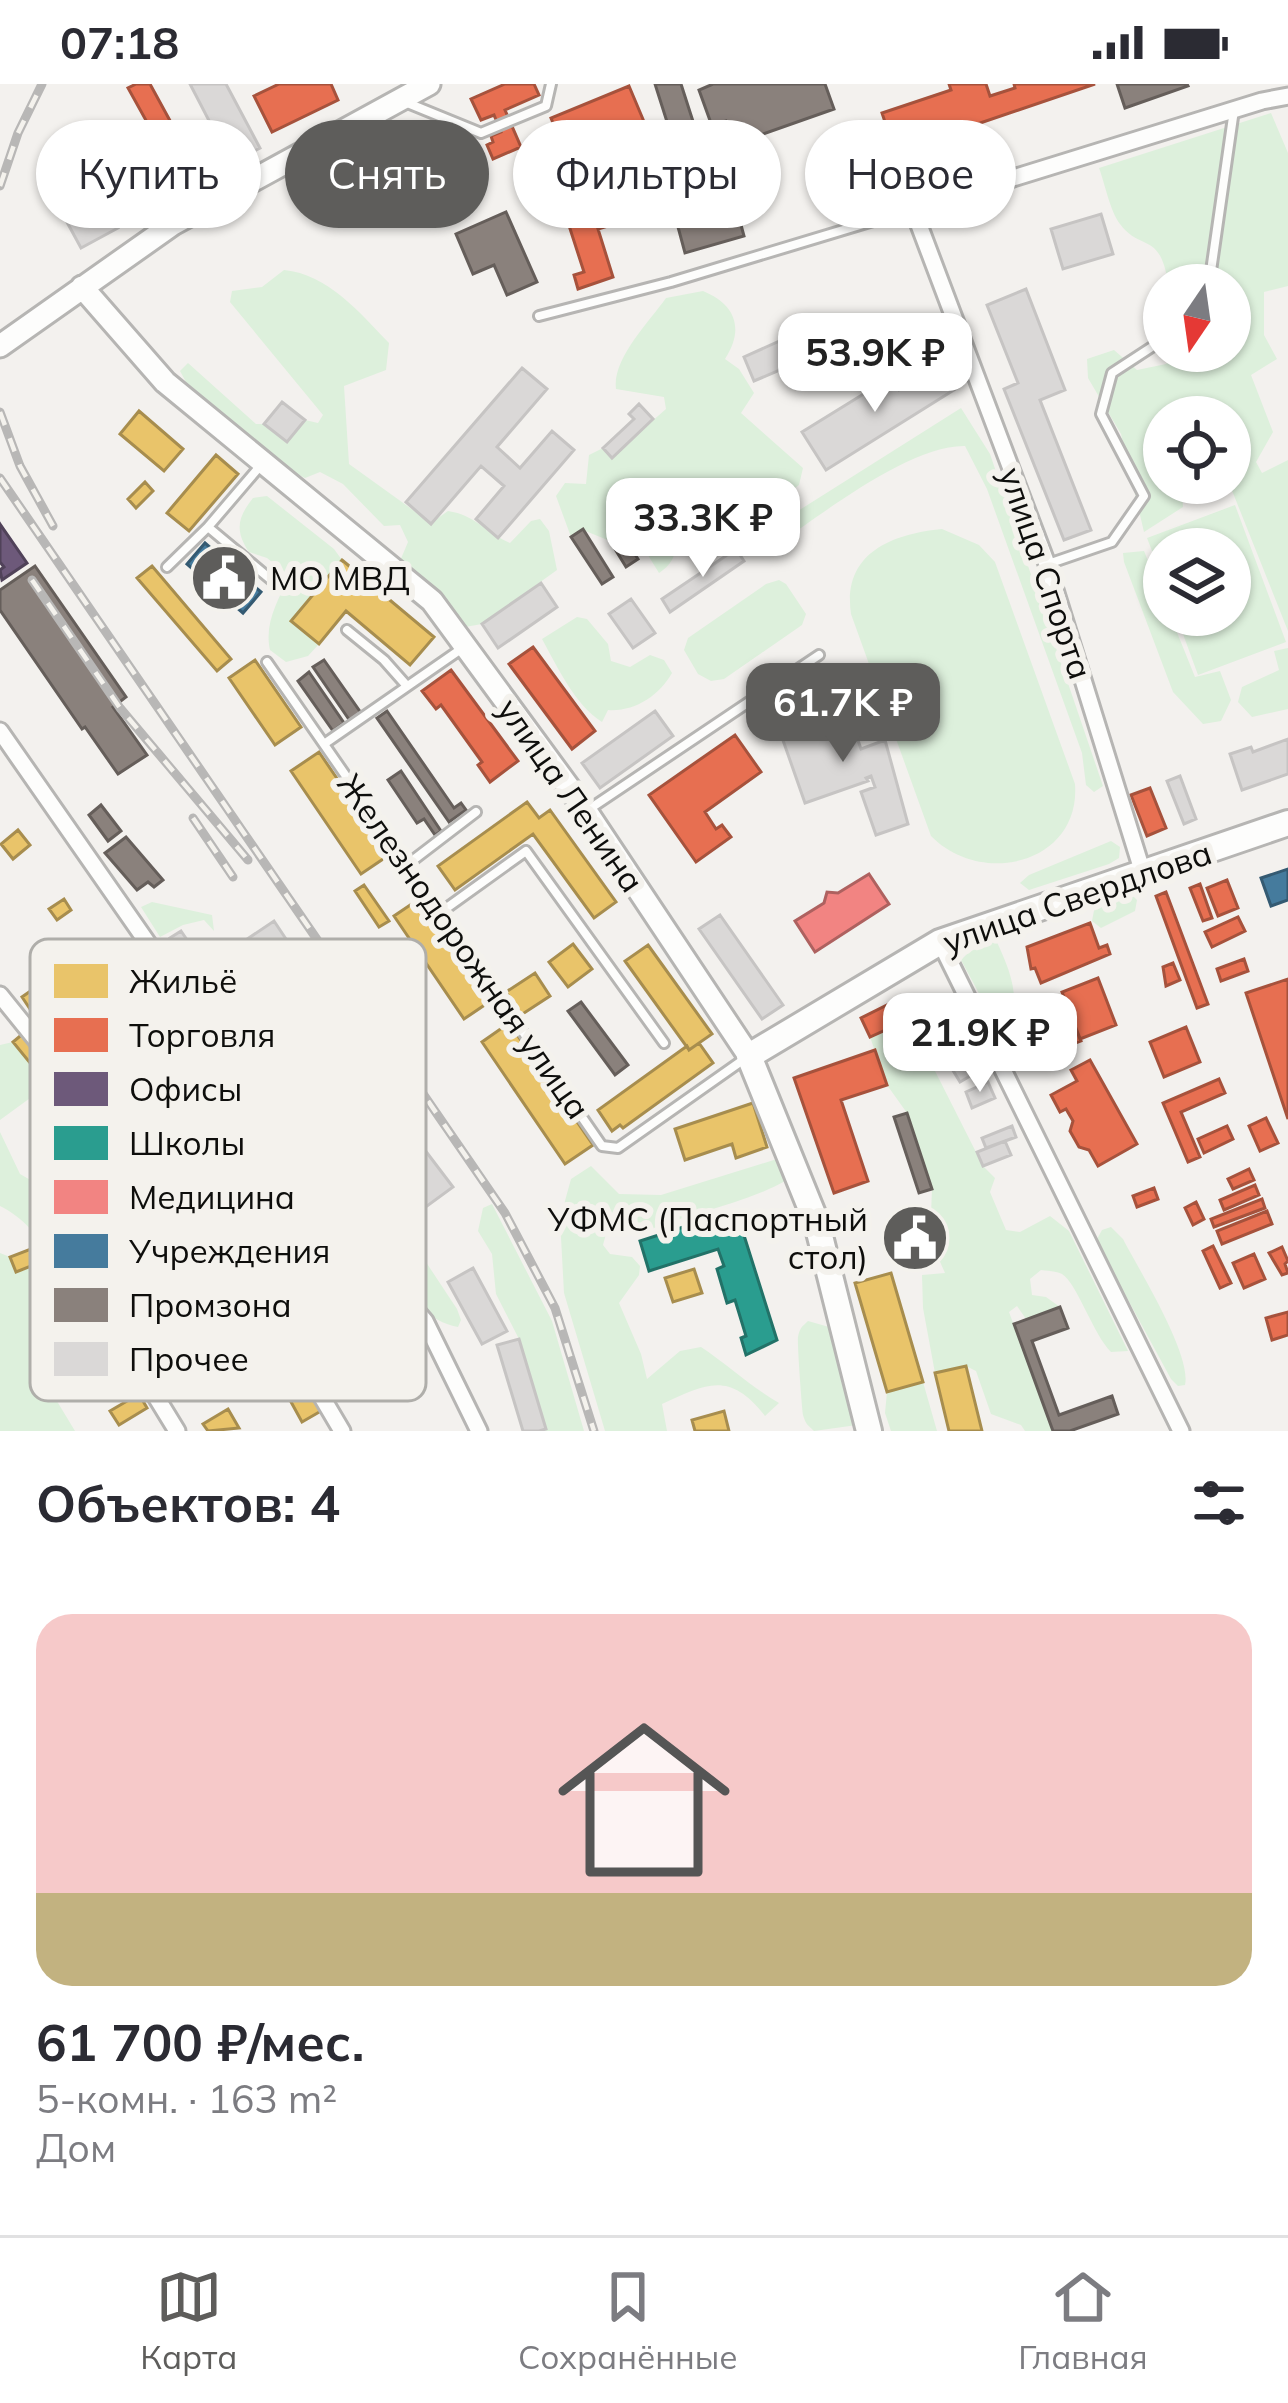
<!DOCTYPE html>
<html lang="ru">
<meta charset="utf-8">
<style>
:root{--surface:#fff;--page:#f2f2f3;--text:#2b2b33;--muted:#7c7c81;--line:#e1e1e2;--accent:#5e5d5b}
body{margin:0;font-family:Mulish,sans-serif;background:var(--page);color:var(--text);height:100vh;display:flex;flex-direction:column;font-size:45px;white-space:nowrap}
*{box-sizing:border-box;margin:0}
p{font-size:39px;color:var(--muted)}
.icon{flex:none;width:66px;height:66px;fill:none;stroke:currentColor;stroke-width:2;stroke-linecap:round;stroke-linejoin:round}
.map{position:relative;height:1347px;overflow:hidden}
.panel{display:flex;flex-direction:column;background:var(--surface);flex:1}
.panel>*{flex:none}
.guide{position:absolute;left:36px;top:36px;width:1218px;height:108px;display:flex;gap:24px}
.needle{width:78px;rotate:193deg}
.buttons{position:absolute;left:1143px;top:180px;display:grid;gap:24px}
.buttons a{display:grid;place-items:center;width:108px;height:108px;border-radius:50%;background:var(--surface);box-shadow:0 3px 9px #0004;font-size:60px}
.price{position:absolute;translate:-50% -102px;padding:0 27px;border-radius:24px;background:#fff;color:#222;font-size:39px;line-height:78px;filter:drop-shadow(0 3px 6px #0008)}
.price::after{content:'';position:absolute;left:50%;top:72px;width:36px;height:27px;margin-left:-18px;background:inherit;clip-path:polygon(0 0,100% 0,50% 100%)}
.price.active{background:var(--accent);color:#fff}
ul{padding:0;list-style:none}
li{display:grid;align-content:center;gap:24px;height:636px;padding:0 36px}
li+li{border-top:3px solid var(--line)}
li span{display:grid;place-items:center;height:372px;border-radius:36px;color:#555}
li>.icon{margin-inline-start:auto}
span .icon{width:216px;height:216px;fill:#fffc;stroke-width:1}
li b{font-size:51px}
h2{display:flex;justify-content:space-between;align-items:center;height:144px;padding:0 36px;font-size:51px}
.chip{padding:0 42px;border-radius:54px;background:var(--surface);box-shadow:0 3px 9px #0004;font-size:42px;line-height:108px}
.chip.active{background:var(--accent);color:#fff}
.status{display:flex;justify-content:space-between;align-items:center;height:84px;padding:0 60px;background:var(--surface);direction:ltr}
.status svg{height:33px;fill:currentColor}
.dock{display:flex;justify-content:space-around;align-items:center;height:168px;border-top:3px solid var(--line);background:var(--surface);font-size:33px;color:var(--muted)}
.dock a{display:grid;justify-items:center;gap:6px}
.dock .active{color:var(--accent)}
.map>svg:first-child{display:block}
.green{fill:#ddf0dc}
.homes{fill:#e9c46a;stroke:#a78d4e;stroke-width:3}
.shops{fill:#e76f51;stroke:#a6523c;stroke-width:3}
.offices{fill:#6d597a;stroke:#504259;stroke-width:3}
.schools{fill:#2a9d8f;stroke:#227268;stroke-width:3}
.health{fill:#f28482;stroke:#ae615f;stroke-width:3}
.public{fill:#457b9d;stroke:#345a72;stroke-width:3}
.industry{fill:#8a817c;stroke:#655e5a;stroke-width:3}
.building{fill:#dad8d7;stroke:#c6c4c3;stroke-width:3}
.lines{fill:none;stroke-linecap:round;stroke-linejoin:round}
.lane-casing{stroke:#b6b5b3;stroke-width:14}
.street-casing{stroke:#b6b5b3;stroke-width:21}
.secondary-casing{stroke:#b6b5b3;stroke-width:27}
.primary-casing{stroke:#b6b5b3;stroke-width:30}
.lane{stroke:#fdfdfc;stroke-width:8}
.street{stroke:#fdfdfc;stroke-width:15}
.secondary{stroke:#fdfdfc;stroke-width:21}
.primary{stroke:#fdfdfc;stroke-width:24}
.rail-casing{stroke:#b8b7b6;stroke-width:9}
.rail{stroke:#f4f2ed;stroke-width:4.5;stroke-dasharray:14;stroke-linecap:butt}
.labels{text-anchor:middle;stroke-width:12;stroke-linejoin:round;paint-order:stroke}
.street-label{font-size:33px;fill:#0e0e0c;stroke:#f4f2ed}
.poi-label{font-size:33px;fill:#0e0e0c;stroke:#f4f2ed;text-anchor:start}
.key{fill:#f4f2ed;stroke:#afaeaa;stroke-width:3}
.key-label{font-size:33px;fill:#0e0e0c}
</style>
<div class="status"><b>07:18</b><svg viewBox="0 0 49 12"><path d="M0 12V9h3v3zM5 12V6h3v6zM10 12V3h3v9zM15 12V0h3v12zM26 1h20v11H26zM47 4h2v5h-2z"/></svg></div>
<div class="map">
<svg width="1288" height="1347" viewBox="0 0 1288 1347">
<rect width="100%" height="100%" fill="#f3f1ee"/>
<path class="green" d="M1271,29L1288,69V202L1264,208V251L1277,275L1251,291L1273,348L1256,378L1262,389L1288,376V547L1231,404L1221,399H1230V333H1164V399H1181L1183,423L1144,448L1121,350L1088,294L1087,275L1114,266L1137,286L1166,280L1178,267H1230V201L1168,199C1160,147 1141,168 1120,140C1110,127 1105,100 1099,84Z
M284,186C328,190 360,229 389,259L386,286L344,302L349,380L431,439L448,427C475,431 487,449 510,459L531,437L540,435L549,447L557,486L482,540L465,543L431,500L412,495L400,477L408,458L400,441L384,442L343,400L320,388L305,394L289,386L186,298L180,287L188,279L256,340H264L287,358L305,336L318,339L323,331L230,218L232,207L262,203Z
M703,207C735,220 745,244 725,275L739,285L754,309L741,329L803,384L799,401C774,420 747,422 722,439L695,427C664,442 690,470 659,489L635,450L621,449L610,457L583,446L571,453L556,412L565,399L586,400L589,371L603,364L611,373L666,325L664,313L616,305C612,275 649,238 666,214Z
M961,324L990,370L1103,702L1094,708L1086,701L1082,669L987,405L965,362C912,361 827,426 784,456L774,455L771,444Z
M267,412L334,465L342,476L291,536L319,560L308,572L286,578L270,566C264,539 278,517 289,492L267,474L249,468C235,447 237,434 253,414Z
M1235,421L1286,558L1198,591L1176,531H1230V465H1164V498L1147,454Z
M942,445L979,461L995,478L1075,700C1081,779 982,804 931,752L851,530C842,469 892,450 942,445Z
M1144,467L1164,516V531H1170L1195,593L1220,587L1231,616L1221,637L1203,640L1173,608L1124,478L1123,469Z
M779,496L786,500L806,530L802,541L724,595L711,597L698,590L684,566L688,554L766,500Z
M577,533L587,535L608,560L611,577L630,583L650,571L664,576L672,589C659,612 634,628 608,626L602,638C575,621 558,584 542,555Z
M1288,564V625L1252,633L1238,618L1242,603L1279,586L1274,567Z
M1111,757L1120,763L1119,774L1109,780L1029,806L1020,799L1029,791Z
M1126,805L1137,816L1135,827L1101,844L1092,837L1096,816Z
M152,818L212,831L214,847L204,836L183,841L160,853L141,823Z
M996,856C1007,880 1018,904 1013,931L996,941L961,876L969,868Z
M903,938L935,987L983,1082L995,1094L990,1108L1006,1146L1020,1148L1050,1132L1069,1147L1128,1267L1111,1268C1093,1250 1077,1199 1062,1190C1056,1187 1048,1187 1041,1186L1030,1195L1032,1211L1046,1213L1060,1223L1026,1235L1017,1222L1009,1228L1053,1347H1025L1021,1341L991,1330L976,1287L966,1282L935,1289L923,1224L922,1191L945,1189L930,1155L932,1105L907,1029L887,1001L870,953Z
M13,958L48,1001L0,1036V961Z
M0,1048L20,1090L67,1117H93L127,1092L152,1127L121,1149L135,1174L169,1159L216,1223L180,1256L147,1221L95,1254L105,1266L49,1304L75,1347H0V1169L10,1173L17,1187L49,1174C41,1153 21,1132 0,1122Z
M777,1075L787,1096C741,1122 686,1129 637,1151L610,1135L603,1161L610,1170L632,1173L640,1182L639,1191L619,1219L641,1270L647,1295L680,1267L701,1263C728,1281 751,1303 779,1319L765,1332C730,1287 707,1299 662,1320L667,1347H605L564,1209L560,1135L571,1095L591,1082L619,1110L661,1111Z
M492,1120L552,1237L584,1347H544L519,1255L496,1210L492,1170L478,1147L483,1124Z
M1111,1143L1123,1155C1139,1186 1192,1271 1185,1301L1178,1302L1171,1295L1096,1157L1102,1146Z
M406,1159L416,1163L457,1225L461,1236L458,1243C425,1237 406,1208 390,1179L396,1166Z
M808,1237L829,1243L837,1261L857,1341L814,1347C807,1340 806,1341 803,1331C802,1326 797,1258 798,1253C800,1243 802,1243 808,1237Z
M923,1298L937,1347H891L885,1329L887,1308Z"/>
<path class="homes" d="M139,327L183,365L164,387L120,350Z
M216,371L238,390L189,447L167,429Z
M145,398L153,407L136,424L128,415Z
M342,476L434,553L410,581L346,527L319,560L291,537Z
M152,482L231,575L217,587L137,494Z
M255,576L301,643L275,661L229,594Z
M319,668L389,771L361,790L291,687Z
M527,718L539,734L550,726L616,818L594,834L533,750L455,806L438,782Z
M18,746L30,761L13,775L1,760Z
M364,801L389,837L379,843L355,807Z
M422,813L492,916L464,935L394,832Z
M64,815L71,826L57,836L49,825Z
M573,860L592,885L568,903L549,878Z
M648,861L712,950L689,966L625,877Z
M535,889L550,912L521,931L506,908Z
M35,904L43,917L30,925L22,913Z
M509,939L593,1061L565,1080L482,958Z
M25,948L60,992L48,1001L13,958Z
M699,959L713,979L623,1044L620,1041L612,1047L598,1026L687,962L689,966Z
M753,1019L767,1063L736,1074L732,1060L685,1076L675,1045Z
M44,1160L49,1175L16,1188L10,1173Z
M694,1185L702,1209L673,1218L665,1194Z
M891,1189L923,1298L887,1308L855,1199Z
M966,1282L982,1347H949L935,1289Z
M309,1306L321,1327L302,1338L290,1316Z
M139,1310L147,1324L119,1341L110,1327Z
M228,1325L239,1344L208,1347L203,1340Z
M724,1327L729,1347H695L692,1336Z"/>
<path class="shops" d="M136,0H150L186,66L168,76L128,4Z
M279,0H331L338,16L272,48L254,12Z
M505,0H534L539,11L505,26L521,63L493,75L487,61L493,58L491,52L501,48L494,31L481,36L471,15Z
M949,0H986L990,12L1015,4L1014,0H1095L895,68L882,29L951,6Z
M629,2L645,40L565,68L551,34Z
M636,100L648,138L636,142L634,134L598,145L613,193L578,205L574,191L584,188L563,123Z
M533,563L595,647L572,665L509,580Z
M451,586L518,677L490,698L478,681L482,678L441,621L436,625L422,607Z
M735,651L761,688L705,728L716,745L722,741L731,753L696,778L649,711Z
M1150,704L1166,744L1147,752L1131,711Z
M1227,796L1238,824L1218,832L1207,804Z
M1200,800L1212,834L1203,837L1190,804Z
M1166,808L1208,920L1197,924L1156,812Z
M1238,833L1245,847L1212,863L1205,848Z
M1090,839L1099,864L1107,861L1110,870L1041,899L1035,884L1031,885L1027,863Z
M1244,875L1248,887L1221,897L1217,885Z
M1173,879L1180,896L1166,902L1163,883Z
M1098,894L1116,941L1080,955L1062,908Z
M1288,895V1035L1246,909Z
M893,918L903,938L870,953L861,934Z
M1066,919L1081,957L1041,972L1026,934Z
M1186,943L1200,978L1164,993L1150,958Z
M875,966L887,1001L841,1016L868,1097L834,1109L794,994Z
M1090,976L1137,1060L1098,1082L1089,1066L1079,1063L1070,1047L1073,1037L1066,1025L1060,1028L1051,1011L1077,997L1071,986Z
M1219,995L1225,1009L1181,1028L1200,1073L1188,1078L1163,1019Z
M1266,1034L1278,1059L1260,1067L1249,1042Z
M1227,1042L1233,1055L1204,1069L1198,1055Z
M1249,1085L1254,1096L1233,1105L1228,1095Z
M1255,1101L1259,1111L1224,1126L1220,1116Z
M1154,1104L1158,1115L1137,1123L1133,1112Z
M1262,1115L1265,1124L1214,1143L1211,1135Z
M1196,1118L1204,1135L1193,1141L1185,1124Z
M1267,1127L1272,1140L1222,1160L1217,1147Z
M1213,1162L1231,1199L1220,1204L1203,1167Z
M1282,1163L1288,1177L1285,1180L1288,1189L1282,1191L1269,1169Z
M1254,1170L1265,1195L1244,1204L1233,1179Z
M1288,1228V1251L1272,1256L1266,1234Z"/>
<path class="offices" d="M0,440L27,479L2,496L0,486L4,483L0,478Z"/>
<path class="schools" d="M736,1126L777,1256L746,1271L741,1254L746,1252L735,1216L727,1219L717,1185L724,1182L718,1165L649,1187L640,1157Z"/>
<path class="health" d="M869,790L889,820L815,868L795,837L824,819L827,808L838,809Z"/>
<path class="public" d="M205,459L261,508L243,529L187,480Z
M1288,785V816L1271,822L1261,794Z
M928,1134L936,1166L901,1174L894,1142Z"/>
<path class="industry" d="M655,0H681L699,56L675,63Z
M713,0H825L834,25L735,60L726,37L712,42L699,6Z
M1117,0H1187L1188,2L1125,24Z
M587,82L596,113L563,123L554,93Z
M442,91L461,126L446,134L438,119L447,114L436,94Z
M737,126L744,152L685,169L678,143Z
M506,128L537,198L507,211L494,181L473,190L456,150Z
M744,424L752,436L729,450L722,439Z
M583,445L613,493L602,500L571,453Z
M621,449L638,475L626,483L610,457Z
M35,482L126,613L113,623L147,671L118,690L85,643L82,645L0,526V506Z
M324,576L361,629L350,637L313,583Z
M309,588L344,639L333,647L298,597Z
M387,627L454,724L461,719L466,726L449,738L377,634Z
M401,687L441,747L435,751L424,735L417,739L388,696Z
M101,721L121,747L108,757L89,731Z
M126,753L163,796L154,803L148,798L137,806L105,769Z
M581,918L628,981L615,991L568,927Z
M907,1029L932,1105L919,1109L894,1033Z
M1060,1223L1068,1244L1032,1257L1059,1331L1112,1312L1118,1330L1070,1347H1053L1014,1240Z"/>
<path class="building" d="M190,0H226L260,64L231,79Z
M79,74L118,144L81,164L43,94Z
M1101,130L1113,170L1063,185L1051,145Z
M1026,205L1065,306L1040,316L1091,446L1064,456L1004,305L1018,299L987,221Z
M891,236L900,256L880,265L870,245Z
M858,251L863,263L837,274L832,262Z
M784,255L794,280L754,297L744,273Z
M942,279L957,304L826,386L802,348L891,293L899,306Z
M522,284L547,305L497,363L520,384L552,347L574,366L498,454L476,435L504,402L481,382L431,440L406,418Z
M282,318L305,336L287,358L264,340Z
M639,320L653,335L612,374L603,364L634,335L629,330Z
M736,465L744,477L670,528L662,515Z
M541,499L557,523L498,564L482,540Z
M631,515L655,549L633,564L609,530Z
M845,619L861,665L885,656L908,740L876,751L861,708L875,703L871,692L866,694L868,697L805,719L778,642Z
M655,627L673,652L600,704L582,679Z
M1288,655V690L1242,706L1230,670L1251,663L1253,668Z
M1180,692L1196,735L1184,740L1167,697Z
M720,831L783,921L762,935L699,845Z
M274,837L320,906L286,929L240,860Z
M181,847L194,866L183,873L170,854Z
M944,915L958,941L932,954L918,928Z
M965,957L982,985L960,998L943,970Z
M988,998L995,1014L972,1024L966,1008Z
M399,1032L453,1103L423,1125L406,1101L376,1123L397,1150L378,1164L358,1138L362,1135L324,1084L360,1057L372,1073L381,1066L371,1053Z
M1012,1042L1016,1053L986,1064L982,1054Z
M1005,1057L1011,1071L983,1082L977,1068Z
M473,1184L507,1247L482,1260L448,1198Z
M519,1255L546,1345L539,1347H523L497,1261Z"/>
<g class="lines">
<g class="lane-casing">
<path id="lane" d="M405,18L481,49L546,22L551,0
M1209,201L1234,26
M539,232L671,198L913,125
M208,443L275,499
M1048,480L1112,458L1144,412L1101,330L1112,289L1161,257L1164,250
M167,483L208,443L261,381
M347,546L384,576L407,602
M267,578L602,1062L618,1064L743,976
M324,660L464,563
M588,726L819,571
M408,780L476,728
M441,828L526,767L664,959"/>
</g>
<g class="street-casing">
<path id="street" d="M0,647L234,983L309,1115L373,1176L425,1237L479,1347
M1143,789L1047,480L913,125L1262,17L1288,12
M940,858L1181,1347
M0,911L100,1035L235,1230
M268,1207L300,1276L342,1347
M177,1347L147,1298L268,1207L327,1171L346,1151"/>
</g>
<g class="secondary-casing">
<path id="secondary" d="M82,203L165,298L432,517L586,727L749,972
M0,262L173,140L429,0"/>
</g>
<g class="primary-casing">
<path id="primary" d="M869,1347L817,1140L749,972L940,858L1288,739"/>
</g>
<use href="#lane" class="lane"/>
<use href="#street" class="street"/>
<use href="#secondary" class="secondary"/>
<use href="#primary" class="primary"/>
<g class="rail-casing">
<path id="rail" d="M0,102L18,49L42,0
M0,328L20,382L53,442
M0,394L505,1129L555,1224L594,1347
M32,496L120,624L248,776
M193,734L233,793"/>
</g>
<use href="#rail" class="rail"/>
</g>
<defs>
<g id="civic-disc" transform="scale(3.45)"><circle r="9.5" fill="#5e5d5b" stroke="#f4f2ed"/><path d="M-.6-6.5H3V-4.5H.6V-3L4-1V1h2V6H-6V1h2V-1L-.6-3ZM-1.2 2.5V6h2.4V2.5Z" fill="#fff"/></g>
</defs>
<g fill-rule="evenodd">
<use href="#civic-disc" x="224" y="494"/>
<use href="#civic-disc" x="915" y="1154"/>
</g>
<g class="labels">
<g class="street-label">
<text transform="translate(1046 489) rotate(71)" y="12">улица Спорта</text>
<text transform="translate(571 711) rotate(55)" y="12">улица Ленина</text>
<text transform="translate(1077 813) rotate(-19)" y="12">улица Свердлова</text>
<text transform="translate(464 862) rotate(55)" y="12">Железнодорожная улица</text>
</g>
<g class="poi-label">
<text x="270" y="506">МО МВД</text>
<text x="868" y="1147" text-anchor="end">УФМС (Паспортный<tspan x="868" dy="38">стол)</tspan></text>
</g>
</g>
<rect x="30" y="855" width="396" height="462" rx="18" class="key"/>
<rect x="54" y="880" width="54" height="34" fill="#e9c46a"/>
<rect x="54" y="934" width="54" height="34" fill="#e76f51"/>
<rect x="54" y="988" width="54" height="34" fill="#6d597a"/>
<rect x="54" y="1042" width="54" height="34" fill="#2a9d8f"/>
<rect x="54" y="1096" width="54" height="34" fill="#f28482"/>
<rect x="54" y="1150" width="54" height="34" fill="#457b9d"/>
<rect x="54" y="1204" width="54" height="34" fill="#8a817c"/>
<rect x="54" y="1258" width="54" height="34" fill="#dad8d7"/>
<g class="key-label">
<text x="129" y="909">Жильё</text>
<text x="129" y="963">Торговля</text>
<text x="129" y="1017">Офисы</text>
<text x="129" y="1071">Школы</text>
<text x="129" y="1125">Медицина</text>
<text x="129" y="1179">Учреждения</text>
<text x="129" y="1233">Промзона</text>
<text x="129" y="1287">Прочее</text>
</g>
</svg>
<div class="buttons">
<a><svg class="needle" viewBox="-14 -14 28 28"><path d="M0-13l5 13h-10z" fill="#e53935"/><path d="M0 13l5-13h-10z" fill="#7c7c81"/></svg></a>
<a><svg class="icon" aria-label="locate" viewBox="0 0 24 24"><circle cx="12" cy="12" r="6"/><path d="M12 2v4M12 18v4M2 12h4M18 12h4"/></svg></a>
<a><svg class="icon" aria-label="layers" viewBox="0 0 24 24"><path d="M12 4l9 5-9 5-9-5zM3 14l9 5 9-5"/></svg></a>
</div>
<b class="price" style="left:875px;top:331px">53.9K ₽</b>
<b class="price" style="left:703px;top:496px">33.3K ₽</b>
<b class="price active" style="left:843px;top:681px">61.7K ₽</b>
<b class="price" style="left:980px;top:1011px">21.9K ₽</b>
<div class="guide">
<a class="chip">Купить</a>
<a class="chip active">Снять</a>
<a class="chip">Фильтры</a>
<a class="chip">Новое</a>
</div>
</div>
<section class="panel">
<h2>Объектов: 4<svg class="icon" aria-label="filters" viewBox="0 0 24 24"><path d="M4 7h16M4 17h16"/><circle cx="9" cy="7" r="2"/><circle cx="15" cy="17" r="2"/></svg></h2>
<ul>
<li><span style="background:linear-gradient(#f6c9c9 75%,#c2b280 0)"><svg class="icon" aria-label="home" viewBox="0 0 24 24"><path d="M3 11l9-7 9 7M6 9v11h12V9"/></svg></span><div><b>61 700 ₽/мес.</b><p>5-комн. · 163 m²</p><p>Дом</p></div></li>
</ul>
</section>
<nav class="dock">
<a class="active"><svg class="icon" aria-label="map" viewBox="0 0 24 24"><path d="M3 6l6-2 6 2 6-2v14l-6 2-6-2-6 2zM9 4v14M15 6v14"/></svg>Карта</a>
<a><svg class="icon" aria-label="saved" viewBox="0 0 24 24"><path d="M7 4h10v16l-5-4-5 4z"/></svg>Сохранённые</a>
<a><svg class="icon" aria-label="home" viewBox="0 0 24 24"><path d="M3 11l9-7 9 7M6 9v11h12V9"/></svg>Главная</a>
</nav>
